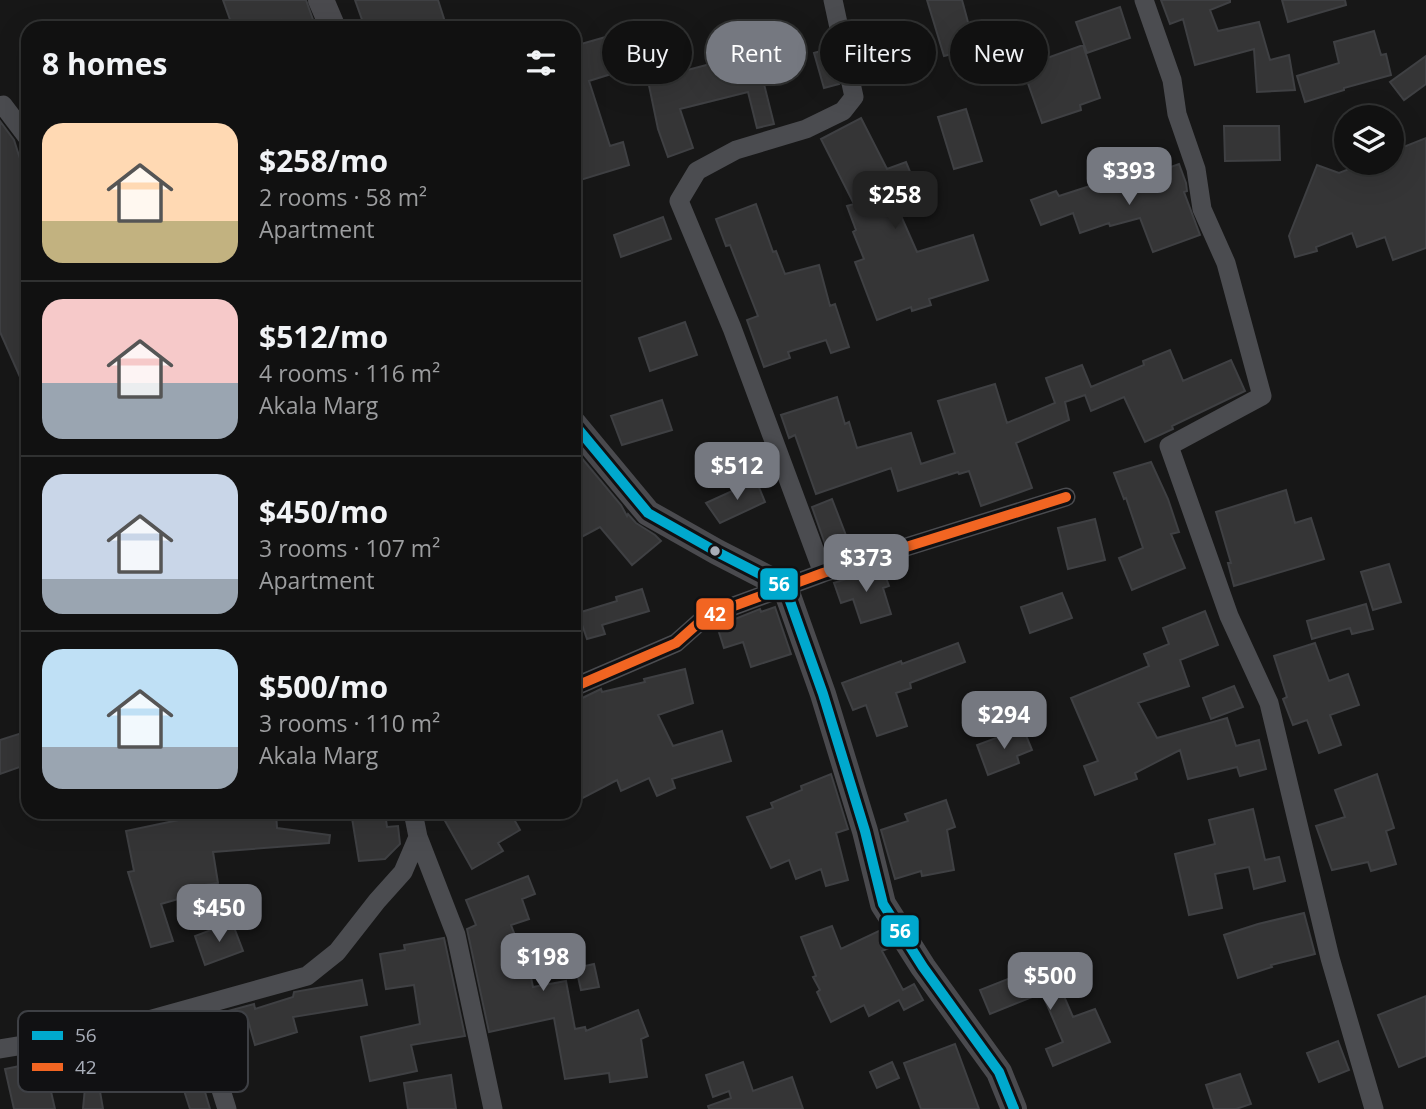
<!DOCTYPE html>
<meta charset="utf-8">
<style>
:root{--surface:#111;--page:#1a1a1a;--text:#f1f3f6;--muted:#9c9d9f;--line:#303131;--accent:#757880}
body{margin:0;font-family:"Open Sans",sans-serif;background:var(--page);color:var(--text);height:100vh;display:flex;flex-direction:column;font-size:26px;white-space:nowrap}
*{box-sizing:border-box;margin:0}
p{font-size:23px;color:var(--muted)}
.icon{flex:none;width:38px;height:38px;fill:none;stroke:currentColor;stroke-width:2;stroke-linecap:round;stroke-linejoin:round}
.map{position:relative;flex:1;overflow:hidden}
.drawer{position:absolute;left:21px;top:21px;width:560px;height:798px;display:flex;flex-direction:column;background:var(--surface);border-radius:21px;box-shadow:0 7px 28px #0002,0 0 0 2px var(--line)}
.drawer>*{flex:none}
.banner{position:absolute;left:602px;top:21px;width:665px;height:63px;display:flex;gap:14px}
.controls{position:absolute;left:1334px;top:105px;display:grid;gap:14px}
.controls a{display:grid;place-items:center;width:70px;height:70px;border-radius:50%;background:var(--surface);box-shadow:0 7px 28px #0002,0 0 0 2px var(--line);font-size:35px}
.price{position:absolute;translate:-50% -60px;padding:0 16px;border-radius:14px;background:var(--accent);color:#fff;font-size:23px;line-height:46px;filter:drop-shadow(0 2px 4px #0008)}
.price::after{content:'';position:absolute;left:50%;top:42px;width:21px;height:16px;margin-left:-10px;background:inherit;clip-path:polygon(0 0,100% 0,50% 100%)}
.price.active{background:#222;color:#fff}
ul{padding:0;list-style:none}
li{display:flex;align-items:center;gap:21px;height:175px;padding:0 21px}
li+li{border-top:2px solid var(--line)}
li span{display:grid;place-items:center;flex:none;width:196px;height:140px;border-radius:21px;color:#555}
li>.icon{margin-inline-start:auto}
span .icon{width:84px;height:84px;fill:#fffc;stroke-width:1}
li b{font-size:30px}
h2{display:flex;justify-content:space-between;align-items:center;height:84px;padding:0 21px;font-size:30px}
.tag{padding:0 24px;border-radius:32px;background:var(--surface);box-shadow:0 7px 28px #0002,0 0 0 2px var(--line);font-size:24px;line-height:63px}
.tag.active{background:var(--accent);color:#fff}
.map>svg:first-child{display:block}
.building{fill:#353536;stroke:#3f4043;stroke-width:2}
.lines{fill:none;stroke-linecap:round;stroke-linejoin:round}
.minor{stroke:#4b4c50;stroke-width:19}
.secondary{stroke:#4a4a4e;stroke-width:26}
.bus-1-casing{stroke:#111113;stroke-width:16}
.bus-2-casing{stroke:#111113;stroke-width:16}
.bus-1{stroke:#00a9ce;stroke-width:10}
.bus-2{stroke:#f26522;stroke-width:10}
.bus-dot{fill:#a8adb8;stroke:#111113;stroke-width:2.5}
.key{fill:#111113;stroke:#3e4045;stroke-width:2}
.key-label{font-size:19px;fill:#a8adb8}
.line-badge{stroke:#111113;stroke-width:2.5}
.badge-label{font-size:19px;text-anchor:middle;font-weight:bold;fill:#fff}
</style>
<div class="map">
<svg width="1426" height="1109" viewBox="0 0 1426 1109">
<rect width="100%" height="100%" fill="#171717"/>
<path class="building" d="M223,0H306L316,28H284L281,20L262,28H233Z
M355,0H438L447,28H365Z
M927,0H962L975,48L944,56Z
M1161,0H1230V2L1210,10L1218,31L1259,22L1270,60L1289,55L1295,90L1257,92L1254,49L1195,65L1183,19L1170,24Z
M1282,0H1345L1346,5L1288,22Z
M1120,7L1130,38L1087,53L1076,22Z
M1374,31L1381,55L1386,54L1391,75L1344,88V90L1305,102L1297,76L1339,63L1334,42Z
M616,34L627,69L589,81L610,146L623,142L629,165L574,182V46Z
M1031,36L1039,61L1083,45L1100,98L1080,105L1081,110L1042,123L1013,41Z
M831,48L839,84L824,88L814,53Z
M756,52L774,124L757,128L748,92L680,109L693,148L668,157L658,129L646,71L674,64L676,73Z
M1426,56V84L1404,100L1390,82Z
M966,109L982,161L954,169L938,117Z
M861,118L887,169L906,162L918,191L894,200L917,252L973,235L988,280L929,299L931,305L912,311L911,307L877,320L855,262L864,259L853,232L856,230L847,206L854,204L821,139Z
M0,121L14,140L28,184V395L0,332Z
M1224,126H1279L1280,160L1225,161Z
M1426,138V248L1393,260L1385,237L1357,247L1352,233L1316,247L1317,251L1295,257L1289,236L1317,165L1339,173L1365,163H1391V152Z
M1179,164L1186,183L1187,191L1184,192L1200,235L1153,252L1140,218L1110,226L1109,223L1080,233L1073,213L1041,225L1031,200L1056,191L1059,196L1093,185L1094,187L1119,180L1120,185Z
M756,204L773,252L776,251L785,274L819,265L830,306L835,304L849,347L831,353L826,340L788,352L790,358L764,367L747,320L758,316L730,245L726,246L716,219Z
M663,217L671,239L621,257L614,235Z
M685,322L697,355L650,371L639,338Z
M1170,350L1183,381L1231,360L1245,391L1172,426L1173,429L1145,442L1124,397L1091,411L1085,395L1065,402L1069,420L1016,443L1032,488L981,506L969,471L959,474L958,472L898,491L891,468L816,494L795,435L789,438L781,415L837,397L845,424L849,422L857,448L911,433L921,464L955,453L938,401L995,384L1007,423L1055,403L1046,378L1082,365L1091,387L1144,365L1143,361Z
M662,400L672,430L622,445L611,416Z
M580,456L621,505L627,516L628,514L636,523L655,535L661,541L632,565L600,527L574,541V459Z
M1151,462L1168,499L1179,532L1171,534L1185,568L1132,590L1119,558L1143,548L1126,498L1124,499L1114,473Z
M756,480L765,502L720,523L706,503Z
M1286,490L1295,523L1311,518L1324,559L1234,586L1228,563H1231L1216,512Z
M832,499L852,551L830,558L812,507Z
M1095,519L1105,560L1068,569L1058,528Z
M1389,564L1401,602L1373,610L1361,572Z
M882,567L889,586L883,588L891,614L861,623L853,599L841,603L834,583Z
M642,589L649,611L602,625L605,634L587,639L578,613L617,601L616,597Z
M1062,593L1072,618L1030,633L1021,607Z
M1366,604L1373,629L1352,634L1350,628L1312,639L1307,621Z
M775,607L791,654L751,667L743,642L724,648L717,626L760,609L761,612Z
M1205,611L1218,645L1180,660L1189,686L1138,703L1157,738L1227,718L1236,746L1259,740L1266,769L1240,776L1237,767L1188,779L1180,750L1135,773L1137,779L1095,795L1084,766L1098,761L1071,698L1149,666L1144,654L1169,644L1163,628Z
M958,643L965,662L910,683L911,688L896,693L907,726L877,736L866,705L853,710L842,683L901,661L902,664Z
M1315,643L1329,681L1348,674L1359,705L1330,715L1341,745L1319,753L1307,720L1293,725L1283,699L1287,697L1274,656Z
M685,669L693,703L658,715L673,746L722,731L731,761L672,779L675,788L657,796L649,778L621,791L617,780L581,799L574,785V702L601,689L602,692L645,682L644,679Z
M1234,686L1243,707L1211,719L1203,698Z
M1023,728L1032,750L1017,756L1019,763L988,775L977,745Z
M28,731V764L0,774V740Z
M831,774L848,829L836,833L848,880L826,886L821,869L796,879L789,860L771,868L747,817L773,808L771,803L802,790L801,786Z
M1377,774L1394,828L1386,831L1396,864L1371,871L1368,862L1332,870L1316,826L1345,817L1335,790Z
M946,800L955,827L947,830L954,870L922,876L921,871L895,879L881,830L908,821L905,814Z
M1253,809L1265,860L1279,857L1285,881L1254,889L1249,867L1215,874L1222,908L1189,915L1175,854L1215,844L1209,820Z
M237,812H276L277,828L330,835L329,843L213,852L218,883L190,887L192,895L161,904L173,941L151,947L128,872L134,871L126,831L198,816L199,818Z
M351,812H385L387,827L398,826L400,844L385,859L359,861Z
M440,812H510L520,830L498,843L503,851L472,869Z
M528,876L535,894L522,899L529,919L511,925L524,959L527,958L533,987L566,981L575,1029L585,1027L586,1031L638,1010L648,1036L641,1039L647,1077L610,1082L609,1073L565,1079L554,1018L489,1032L467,929L476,925L466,900Z
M1304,913L1315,954L1271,965L1272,967L1238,978L1224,935L1258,924Z
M232,922L243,951L205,965L195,936Z
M832,926L841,949L881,930L891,947L882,951L903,990L914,984L923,1000L904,1010L899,1000L869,1016L864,1005L831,1022L817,992L820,990L813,977L816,976L801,937Z
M444,938L465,1036L411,1045L417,1071L370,1081L361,1037L420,1024L414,985L386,989L380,954L405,950L404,945Z
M594,964L599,987L581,990L576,968Z
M1050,964L1073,1017L1095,1009L1110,1042L1053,1066L1046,1049L1063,1042L1042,993L990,1014L980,990L1041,966L1042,967Z
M362,980L367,1005L293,1017L297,1032L255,1045L248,1020L226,1028L221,1013L254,1004L255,1009L293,997L294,992Z
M1426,996V1056L1399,1067L1378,1015Z
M192,1037L203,1074L200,1075L210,1109H190L169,1044Z
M1338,1041L1349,1070L1319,1082L1307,1053Z
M955,1044L979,1109H921L904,1063Z
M88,1056H94L103,1109H83Z
M44,1061L55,1109H14L5,1069Z
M743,1062L753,1091L792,1077L803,1109H709L708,1106L731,1098L729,1091L713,1097L706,1075Z
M892,1062L899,1078L877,1088L870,1072Z
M1240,1074L1251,1104L1236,1109H1214L1206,1085Z
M451,1075L456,1109H408L404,1083Z"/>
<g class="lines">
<path class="minor" d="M1144,0L1172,80L1177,114L1196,169L1202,209L1226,263L1262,396L1169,446L1229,616L1269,703L1330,958L1374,1109
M0,106L3,105L28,138
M823,573L732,328L679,201L697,171L736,150L806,129L843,111L854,97L833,0
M574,687L676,643L703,619L731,607L823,573L1066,497
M413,812L418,837L456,935L493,1109
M195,1007L227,1109
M0,1049L109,1031L307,976L337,952L377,901L403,872L418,837"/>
<path class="secondary" d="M321,0L333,28
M574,424L648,513L717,552L785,587L823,694L865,831L883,904L923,967L999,1072L1014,1109"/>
<g class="bus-1-casing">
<path id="bus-1" d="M574,424L648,513L717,552L785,587L823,694L865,831L883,904L923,967L999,1072L1014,1109"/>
</g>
<g class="bus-2-casing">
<path id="bus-2" d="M574,687L676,643L703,619L731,607L823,573L1066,497"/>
</g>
<use href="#bus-1" class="bus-1"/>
<use href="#bus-2" class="bus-2"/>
</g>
<circle class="bus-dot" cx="715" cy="551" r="6"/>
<rect x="18" y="1011" width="230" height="81" rx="10" class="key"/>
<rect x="32" y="1031" width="31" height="9" fill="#00a9ce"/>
<rect x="32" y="1063" width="31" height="8" fill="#f26522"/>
<g class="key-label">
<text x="75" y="1042">56</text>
<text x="75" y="1074">42</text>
</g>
<g class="line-badge">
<rect x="759" y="567" width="40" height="34" rx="7" fill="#00a9ce"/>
<rect x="695" y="597" width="40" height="34" rx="7" fill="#f26522"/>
<rect x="880" y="914" width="40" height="34" rx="7" fill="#00a9ce"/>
</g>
<g class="badge-label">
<text x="779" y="591">56</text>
<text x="715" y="621">42</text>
<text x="900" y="938">56</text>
</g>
</svg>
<div class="controls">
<a><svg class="icon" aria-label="layers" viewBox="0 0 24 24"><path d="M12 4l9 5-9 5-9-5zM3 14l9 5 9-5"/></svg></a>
</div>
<b class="price" style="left:1129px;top:207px">$393</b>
<b class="price active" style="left:895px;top:231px">$258</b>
<b class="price" style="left:737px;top:502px">$512</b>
<b class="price" style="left:866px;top:594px">$373</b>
<b class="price" style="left:1004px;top:751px">$294</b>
<b class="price" style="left:219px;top:944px">$450</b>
<b class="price" style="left:543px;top:993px">$198</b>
<b class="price" style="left:1050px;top:1012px">$500</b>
<div class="banner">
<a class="tag">Buy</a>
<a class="tag active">Rent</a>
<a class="tag">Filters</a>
<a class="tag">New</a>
</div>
<section class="drawer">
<h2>8 homes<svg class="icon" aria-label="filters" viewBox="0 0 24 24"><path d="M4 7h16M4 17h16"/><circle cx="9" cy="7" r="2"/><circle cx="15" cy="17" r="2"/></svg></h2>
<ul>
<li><span style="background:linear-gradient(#ffd9b3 70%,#c2b280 0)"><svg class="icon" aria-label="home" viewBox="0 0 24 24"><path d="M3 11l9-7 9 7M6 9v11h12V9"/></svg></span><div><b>$258/mo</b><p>2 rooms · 58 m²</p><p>Apartment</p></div></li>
<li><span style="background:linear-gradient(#f6c9c9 60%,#9aa5b1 0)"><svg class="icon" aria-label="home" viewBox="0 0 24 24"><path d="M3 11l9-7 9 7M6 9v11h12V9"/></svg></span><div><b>$512/mo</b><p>4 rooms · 116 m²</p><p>Akala Marg</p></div></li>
<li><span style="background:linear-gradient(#c9d6e8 75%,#9aa5b1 0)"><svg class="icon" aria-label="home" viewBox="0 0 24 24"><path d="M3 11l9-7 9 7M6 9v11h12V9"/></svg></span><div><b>$450/mo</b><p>3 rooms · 107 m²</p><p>Apartment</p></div></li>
<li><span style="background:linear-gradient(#bfe0f5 70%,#9aa5b1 0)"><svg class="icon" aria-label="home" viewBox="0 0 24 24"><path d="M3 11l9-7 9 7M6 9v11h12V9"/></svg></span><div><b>$500/mo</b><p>3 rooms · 110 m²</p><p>Akala Marg</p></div></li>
</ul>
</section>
</div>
